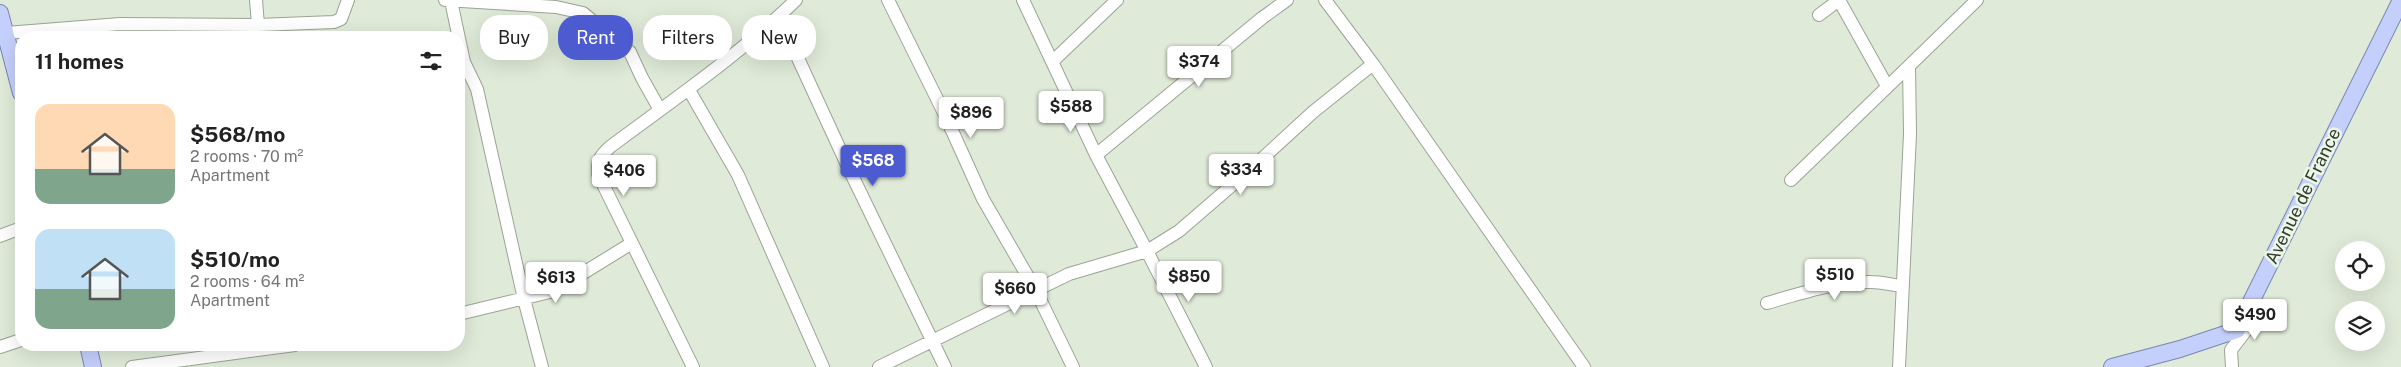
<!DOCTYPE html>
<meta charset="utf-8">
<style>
:root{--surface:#fff;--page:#f6f6f6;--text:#222;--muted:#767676;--accent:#4d5bd0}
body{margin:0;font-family:"Public Sans",sans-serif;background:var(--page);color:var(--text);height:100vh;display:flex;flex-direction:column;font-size:19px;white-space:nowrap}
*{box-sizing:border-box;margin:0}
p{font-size:16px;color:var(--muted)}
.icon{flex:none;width:28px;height:28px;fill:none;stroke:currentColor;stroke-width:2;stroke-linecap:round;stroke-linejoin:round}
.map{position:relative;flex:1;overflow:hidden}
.panel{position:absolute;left:15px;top:31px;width:450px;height:320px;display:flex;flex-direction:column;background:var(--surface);border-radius:20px;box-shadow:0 5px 20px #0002}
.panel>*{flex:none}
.top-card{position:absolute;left:480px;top:15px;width:475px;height:45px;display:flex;gap:10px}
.tools{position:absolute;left:2335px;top:241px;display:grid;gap:10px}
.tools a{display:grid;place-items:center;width:50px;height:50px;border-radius:50%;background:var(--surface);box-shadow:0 5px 20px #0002;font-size:25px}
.price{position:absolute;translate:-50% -42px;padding:0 11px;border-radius:5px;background:#fff;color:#222;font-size:16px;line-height:32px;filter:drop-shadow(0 1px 2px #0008)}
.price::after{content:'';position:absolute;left:50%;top:30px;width:15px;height:11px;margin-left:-8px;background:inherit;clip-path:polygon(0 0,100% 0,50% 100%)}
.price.selected{background:var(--accent);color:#fff}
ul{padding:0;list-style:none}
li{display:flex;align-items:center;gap:15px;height:125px;padding:0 20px}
li span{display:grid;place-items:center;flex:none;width:140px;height:100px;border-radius:15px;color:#555}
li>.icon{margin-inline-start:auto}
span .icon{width:60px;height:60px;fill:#fffc;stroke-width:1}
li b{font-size:21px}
h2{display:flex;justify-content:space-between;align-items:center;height:60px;padding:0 20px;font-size:21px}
.tag{padding:0 18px;border-radius:20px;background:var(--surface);box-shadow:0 5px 20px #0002;font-size:18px;line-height:45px}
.tag.selected{background:var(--accent);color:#fff}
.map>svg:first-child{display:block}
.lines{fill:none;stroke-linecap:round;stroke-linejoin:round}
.minor-casing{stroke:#9aa494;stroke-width:14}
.major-casing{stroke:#7986b3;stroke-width:18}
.minor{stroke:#fff;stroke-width:12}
.major{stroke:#c5cffb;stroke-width:16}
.labels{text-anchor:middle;stroke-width:5;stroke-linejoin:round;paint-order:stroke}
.street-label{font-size:18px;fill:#353a33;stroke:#ecf7e5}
</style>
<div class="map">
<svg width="2401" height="367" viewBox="0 0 2401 367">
<rect width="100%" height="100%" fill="#dfead8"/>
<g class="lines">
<g class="minor-casing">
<path id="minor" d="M256,0L258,25
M445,0L556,7L583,13L630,52L642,78L660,110
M888,0L945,115L983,199L1035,289L1073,367
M1023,0L1096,155L1147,251L1206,367
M1325,0L1373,64L1584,367
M1839,0L1887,86
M451,1L464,62L477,89L524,299L542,367
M1819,15L1839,0
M779,17L849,169L945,367
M6,33L120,24L258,25L334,22L341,19L348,0
M1053,61L1117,0
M689,90L738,175L823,367
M1096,155L1262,18L1287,0
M1791,180L1909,66
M0,236L21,228
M1767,303C1798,294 1838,281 1871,282C1882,282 1892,285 1903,286
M459,314L554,291L632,243
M0,347L21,340
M132,367L295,345
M693,367L598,174C597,161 600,156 610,147C673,100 739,55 796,0
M879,367L1069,274L1147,251L1179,231L1252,168L1313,112L1373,64
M1899,367L1910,134L1909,66L1977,0
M2232,367L2231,350L2247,329V325"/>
</g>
<g class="major-casing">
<path id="major" d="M0,13L21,93
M88,345L93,367
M2112,367L2180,349L2237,330L2401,0"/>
</g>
<use href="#minor" class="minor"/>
<use href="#major" class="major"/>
</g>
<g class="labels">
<g class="street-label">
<text transform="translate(2303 196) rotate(-64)" y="6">Avenue de France</text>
</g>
</g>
</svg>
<div class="tools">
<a><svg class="icon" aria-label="locate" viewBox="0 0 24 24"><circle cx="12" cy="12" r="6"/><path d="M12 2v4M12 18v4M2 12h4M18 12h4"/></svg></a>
<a><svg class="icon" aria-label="layers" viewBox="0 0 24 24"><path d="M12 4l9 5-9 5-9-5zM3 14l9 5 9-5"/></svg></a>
</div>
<b class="price" style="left:1199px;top:88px">$374</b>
<b class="price" style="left:1071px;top:133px">$588</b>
<b class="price" style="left:971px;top:139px">$896</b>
<b class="price selected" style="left:873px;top:187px">$568</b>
<b class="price" style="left:1241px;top:196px">$334</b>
<b class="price" style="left:624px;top:197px">$406</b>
<b class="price" style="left:1835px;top:301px">$510</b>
<b class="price" style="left:1189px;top:303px">$850</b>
<b class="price" style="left:556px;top:304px">$613</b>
<b class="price" style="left:1015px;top:315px">$660</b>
<b class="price" style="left:2255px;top:341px">$490</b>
<div class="top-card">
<a class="tag">Buy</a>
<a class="tag selected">Rent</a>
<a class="tag">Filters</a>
<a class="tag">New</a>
</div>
<section class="panel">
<h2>11 homes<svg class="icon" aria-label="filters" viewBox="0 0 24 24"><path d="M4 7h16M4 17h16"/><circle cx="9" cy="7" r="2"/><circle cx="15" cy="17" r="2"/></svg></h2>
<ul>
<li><span style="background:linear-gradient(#ffd9b3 65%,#7fa58c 0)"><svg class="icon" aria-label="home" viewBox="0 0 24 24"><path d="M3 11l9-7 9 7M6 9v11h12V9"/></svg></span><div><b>$568/mo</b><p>2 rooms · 70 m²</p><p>Apartment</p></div></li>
<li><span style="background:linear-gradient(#bfe0f5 60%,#7fa58c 0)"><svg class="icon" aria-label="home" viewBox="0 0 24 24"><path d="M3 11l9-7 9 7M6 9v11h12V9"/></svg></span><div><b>$510/mo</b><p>2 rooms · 64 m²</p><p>Apartment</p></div></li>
</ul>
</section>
</div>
